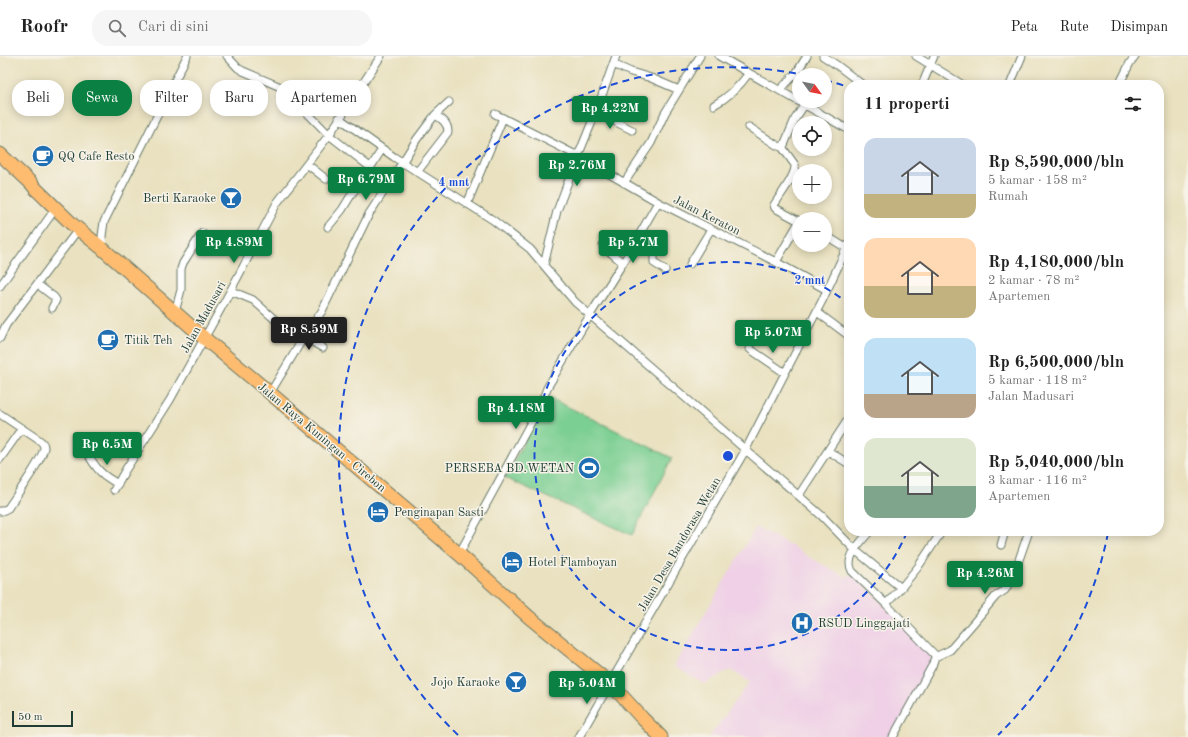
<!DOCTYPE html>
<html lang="id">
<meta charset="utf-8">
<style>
:root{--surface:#fff;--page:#f6f6f6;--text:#222;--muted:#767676;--line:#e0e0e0;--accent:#0b8043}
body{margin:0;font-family:"Old Standard TT",serif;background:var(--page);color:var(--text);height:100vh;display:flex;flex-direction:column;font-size:15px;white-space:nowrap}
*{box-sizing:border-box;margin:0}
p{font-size:13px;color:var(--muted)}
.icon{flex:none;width:22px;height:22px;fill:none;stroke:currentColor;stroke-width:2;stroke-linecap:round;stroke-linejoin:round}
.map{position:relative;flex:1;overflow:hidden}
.drawer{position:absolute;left:844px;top:24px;width:320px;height:456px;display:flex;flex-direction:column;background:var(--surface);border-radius:16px;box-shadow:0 2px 10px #0003}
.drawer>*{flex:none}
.hud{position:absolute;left:12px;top:24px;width:380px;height:36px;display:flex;gap:8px}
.needle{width:26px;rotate:123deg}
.fabs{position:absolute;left:792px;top:12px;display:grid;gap:8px}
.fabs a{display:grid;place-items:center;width:40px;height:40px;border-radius:50%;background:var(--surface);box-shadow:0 2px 10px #0003;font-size:20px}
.scale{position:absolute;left:12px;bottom:10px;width:61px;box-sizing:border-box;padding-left:4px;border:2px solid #1f3d34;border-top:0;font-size:11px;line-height:14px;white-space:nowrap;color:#1f3d34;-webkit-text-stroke:3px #f7f3e8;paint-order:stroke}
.price{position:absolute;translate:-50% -34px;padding:0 9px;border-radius:4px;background:var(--accent);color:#fff;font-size:13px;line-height:26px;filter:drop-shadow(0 1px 2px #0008)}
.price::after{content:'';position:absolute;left:50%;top:24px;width:12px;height:9px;margin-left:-6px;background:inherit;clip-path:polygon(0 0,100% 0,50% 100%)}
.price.selected{background:#222;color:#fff}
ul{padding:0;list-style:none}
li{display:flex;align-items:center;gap:12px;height:100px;padding:0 20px}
li span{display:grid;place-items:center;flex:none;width:112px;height:80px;border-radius:12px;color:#555}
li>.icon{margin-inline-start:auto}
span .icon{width:48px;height:48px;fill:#fffc;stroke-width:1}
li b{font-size:17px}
h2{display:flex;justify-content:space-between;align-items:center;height:48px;padding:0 20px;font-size:17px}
.pill{padding:0 14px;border-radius:16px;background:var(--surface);box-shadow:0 2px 10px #0003;font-size:14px;line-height:36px}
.pill.selected{background:var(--accent);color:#fff}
header{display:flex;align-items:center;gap:24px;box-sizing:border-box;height:56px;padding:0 20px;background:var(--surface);border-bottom:1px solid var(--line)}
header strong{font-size:19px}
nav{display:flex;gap:22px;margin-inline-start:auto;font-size:14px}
.search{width:280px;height:36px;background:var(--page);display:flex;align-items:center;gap:10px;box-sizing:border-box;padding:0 14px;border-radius:16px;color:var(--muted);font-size:15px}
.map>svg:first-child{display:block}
.built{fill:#efd0e6}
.green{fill:#7bcf93;stroke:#4d8664}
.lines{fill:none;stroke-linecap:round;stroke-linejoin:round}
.street-casing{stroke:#667665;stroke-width:9}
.highway-casing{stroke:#667665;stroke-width:15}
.street{stroke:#fff;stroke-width:7}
.highway{stroke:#fdbc70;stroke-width:13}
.ring{fill:none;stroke:#1d4ed8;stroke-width:2;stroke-dasharray:7 5}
.labels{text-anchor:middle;stroke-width:3;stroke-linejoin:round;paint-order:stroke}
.poi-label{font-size:12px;fill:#1f3d34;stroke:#f7f3e8;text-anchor:start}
.street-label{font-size:12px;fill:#1f3d34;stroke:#f7f3e8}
.centre{fill:#1d4ed8;stroke:#f7f3e8;stroke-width:2}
.ring-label{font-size:12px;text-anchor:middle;font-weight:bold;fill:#1d4ed8;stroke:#f7f3e8;stroke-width:3;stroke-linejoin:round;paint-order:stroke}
</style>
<header>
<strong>Roofr</strong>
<div class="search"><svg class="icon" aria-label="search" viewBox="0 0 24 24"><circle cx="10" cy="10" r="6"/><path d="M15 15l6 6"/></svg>Cari di sini</div>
<nav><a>Peta</a><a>Rute</a><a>Disimpan</a></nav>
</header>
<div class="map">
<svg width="1188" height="681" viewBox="0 0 1188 681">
<rect width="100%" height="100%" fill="#f7f3e8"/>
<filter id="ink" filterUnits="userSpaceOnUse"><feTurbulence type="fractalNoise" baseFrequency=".025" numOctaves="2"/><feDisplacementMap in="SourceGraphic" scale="8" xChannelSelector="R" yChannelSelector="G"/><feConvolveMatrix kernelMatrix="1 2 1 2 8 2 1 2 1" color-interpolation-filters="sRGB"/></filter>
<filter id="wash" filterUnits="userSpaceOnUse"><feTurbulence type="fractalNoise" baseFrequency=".012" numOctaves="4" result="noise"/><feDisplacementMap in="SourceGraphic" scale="16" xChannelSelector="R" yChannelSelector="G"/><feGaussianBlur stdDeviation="0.9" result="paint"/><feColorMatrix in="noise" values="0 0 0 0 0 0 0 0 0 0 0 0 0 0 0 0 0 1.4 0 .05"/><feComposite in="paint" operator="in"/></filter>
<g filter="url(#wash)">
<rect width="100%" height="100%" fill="#e9e1bf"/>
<path class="built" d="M756,471L799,494L809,501L846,521L852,517L932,595L931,611L891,681H709L750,626L730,614L704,628L674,610Z"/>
<path class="green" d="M548,341L672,402L632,479L505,422Z"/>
</g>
<g filter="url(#ink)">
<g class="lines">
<g class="street-casing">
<path id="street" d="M227,0L238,12L243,15L283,32L329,79L370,111
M719,0L849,74
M823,0L838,10L863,29
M916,0L963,29
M613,8L631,16L651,22L679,34
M922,29L934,0
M1010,29L1022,0
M1119,29L1130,7L1135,0
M780,34L797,16L807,0
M714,49C729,41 739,31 749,17
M596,56L632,74
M495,58L578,100L658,146L776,206L827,234
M435,59L449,46
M339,62L394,101L493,164L530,193L575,246L822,460L855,494L901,532L918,511L942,475
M749,71L778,90L782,91L795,109C796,120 780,139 774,149L775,152L799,165
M782,91L784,89L795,63L805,48
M307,108L326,123
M624,127L651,87L665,57L700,0
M467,148L503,62
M328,171L342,154L353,136L366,119L382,93
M825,179L846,192
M635,187L652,194L654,197V207L665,214
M603,190L623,207
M103,192L102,180L104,166L187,0
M776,206L799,166
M690,208L711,173
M544,209L557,155L576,105L596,56L616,0
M37,228L54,241L56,244L52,252
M0,230L56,152
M231,235L253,244L281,269L291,276L304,281L323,292
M175,256L181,234V213L183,207L202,177
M817,256L849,280
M0,282L6,269L74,179L79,173
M750,293L785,317
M270,337L304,281L322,255L369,158L388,129L417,83L435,59C442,63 448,67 448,76L417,116
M0,358L39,384C42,386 44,388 44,391C44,402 15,441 8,452L2,455H0
M828,395L849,408
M89,400C98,415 102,419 118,428
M0,403L22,372
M114,434L126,413L170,344L225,245L277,147L329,79L381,0
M799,439L849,362
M870,475C862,485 844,501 852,515L886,548L934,598L935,601L932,610L893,681
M1001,489L1005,475
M459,498L542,346L547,332L590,259L626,202L658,146
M886,548L901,532
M935,601L950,594L976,564L996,540L1005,534L1014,518L1029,475
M579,681L746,393L822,245L849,187"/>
</g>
<g class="highway-casing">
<path id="highway" d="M0,98L31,127L35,132L72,168L103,193L204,282L270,337L459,498L530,562L611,628L642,662L661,681"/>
</g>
<use href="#street" class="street"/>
<use href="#highway" class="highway"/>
</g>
</g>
<g class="ring">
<path d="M907 476A194 194 0 1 1 849 248"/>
<path d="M1108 477A388 388 0 0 1 998 679M458 679A388 388 0 0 1 799 18M825 24A388 388 0 0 1 848 31"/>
</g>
<defs>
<g id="cafe-disc" transform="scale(1.15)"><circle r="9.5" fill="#1f6fb2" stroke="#f7f3e8"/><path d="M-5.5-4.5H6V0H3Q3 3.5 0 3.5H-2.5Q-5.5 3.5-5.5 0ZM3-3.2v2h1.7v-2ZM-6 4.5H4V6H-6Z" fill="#fff"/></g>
<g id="bar-disc" transform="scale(1.15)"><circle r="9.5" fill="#1f6fb2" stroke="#f7f3e8"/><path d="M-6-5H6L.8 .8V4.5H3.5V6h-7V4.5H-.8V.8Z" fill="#fff"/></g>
<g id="stadium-disc" transform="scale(1.15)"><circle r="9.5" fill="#1f6fb2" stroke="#f7f3e8"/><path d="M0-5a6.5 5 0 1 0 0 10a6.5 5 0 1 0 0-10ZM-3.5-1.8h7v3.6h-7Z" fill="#fff"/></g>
<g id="hotel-disc" transform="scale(1.15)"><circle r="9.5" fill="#1f6fb2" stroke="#f7f3e8"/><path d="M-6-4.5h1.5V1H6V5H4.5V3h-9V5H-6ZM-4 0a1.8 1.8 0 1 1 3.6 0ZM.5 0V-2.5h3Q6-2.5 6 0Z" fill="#fff"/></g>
<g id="hospital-disc" transform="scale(1.15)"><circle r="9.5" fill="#1f6fb2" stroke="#f7f3e8"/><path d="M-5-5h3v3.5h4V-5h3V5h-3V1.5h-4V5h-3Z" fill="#fff"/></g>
</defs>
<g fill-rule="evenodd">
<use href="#cafe-disc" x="43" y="100"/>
<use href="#bar-disc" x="231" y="142"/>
<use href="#cafe-disc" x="108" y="284"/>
<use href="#stadium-disc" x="589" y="412"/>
<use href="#hotel-disc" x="378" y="456"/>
<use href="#hotel-disc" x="512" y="506"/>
<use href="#hospital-disc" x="802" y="567"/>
<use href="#bar-disc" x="516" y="626"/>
</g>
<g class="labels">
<g class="poi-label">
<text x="58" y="104">QQ Cafe Resto</text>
<text x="216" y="146" text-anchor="end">Berti Karaoke</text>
<text x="124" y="288">Titik Teh</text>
<text x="574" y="416" text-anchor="end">PERSEBA BD.WETAN</text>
<text x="394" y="460">Penginapan Sasti</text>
<text x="528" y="510">Hotel Flamboyan</text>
<text x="818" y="571">RSUD Linggajati</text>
<text x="500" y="630" text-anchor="end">Jojo Karaoke</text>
</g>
<g class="street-label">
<text transform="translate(707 159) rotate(27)" y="4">Jalan Keraton</text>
<text transform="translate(203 261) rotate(-61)" y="4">Jalan Madusari</text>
<text transform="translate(322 381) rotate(40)" y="4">Jalan Raya Kuningan - Cirebon</text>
<text transform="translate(679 488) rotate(-60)" y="4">Jalan Desa Bandorasa Wetan</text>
</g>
</g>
<circle cx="728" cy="400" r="6" class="centre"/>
<g class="ring-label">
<text x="454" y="130">4 mnt</text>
<text x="810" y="228">2 mnt</text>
</g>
</svg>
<div class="fabs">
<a><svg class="needle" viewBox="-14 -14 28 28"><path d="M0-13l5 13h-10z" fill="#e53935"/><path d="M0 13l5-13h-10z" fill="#767676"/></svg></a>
<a><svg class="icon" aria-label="locate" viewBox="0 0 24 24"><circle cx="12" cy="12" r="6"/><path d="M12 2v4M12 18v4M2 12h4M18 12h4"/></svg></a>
<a>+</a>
<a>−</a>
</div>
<div class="scale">50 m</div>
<b class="price" style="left:610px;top:74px">Rp 4.22M</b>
<b class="price" style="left:577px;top:131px">Rp 2.76M</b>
<b class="price" style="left:366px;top:145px">Rp 6.79M</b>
<b class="price" style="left:234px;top:208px">Rp 4.89M</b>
<b class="price" style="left:633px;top:208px">Rp 5.7M</b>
<b class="price selected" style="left:309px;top:295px">Rp 8.59M</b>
<b class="price" style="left:773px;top:298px">Rp 5.07M</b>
<b class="price" style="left:516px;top:374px">Rp 4.18M</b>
<b class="price" style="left:107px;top:410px">Rp 6.5M</b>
<b class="price" style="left:985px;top:539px">Rp 4.26M</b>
<b class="price" style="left:587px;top:649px">Rp 5.04M</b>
<div class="hud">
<a class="pill">Beli</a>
<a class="pill selected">Sewa</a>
<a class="pill">Filter</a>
<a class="pill">Baru</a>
<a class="pill">Apartemen</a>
</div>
<section class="drawer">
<h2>11 properti<svg class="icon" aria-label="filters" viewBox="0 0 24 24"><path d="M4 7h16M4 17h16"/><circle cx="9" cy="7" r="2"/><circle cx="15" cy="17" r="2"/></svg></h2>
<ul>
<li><span style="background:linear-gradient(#c9d6e8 70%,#c2b280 0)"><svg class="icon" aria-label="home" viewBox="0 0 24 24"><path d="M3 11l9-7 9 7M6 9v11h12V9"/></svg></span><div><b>Rp 8,590,000/bln</b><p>5 kamar · 158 m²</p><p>Rumah</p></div></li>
<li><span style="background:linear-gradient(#ffd9b3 60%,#c2b280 0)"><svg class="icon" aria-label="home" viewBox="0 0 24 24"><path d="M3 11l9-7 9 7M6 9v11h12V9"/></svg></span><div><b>Rp 4,180,000/bln</b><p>2 kamar · 78 m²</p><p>Apartemen</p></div></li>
<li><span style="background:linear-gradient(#bfe0f5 70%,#b9a48a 0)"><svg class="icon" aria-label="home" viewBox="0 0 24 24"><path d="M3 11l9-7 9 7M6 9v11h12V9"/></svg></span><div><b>Rp 6,500,000/bln</b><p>5 kamar · 118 m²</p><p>Jalan Madusari</p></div></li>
<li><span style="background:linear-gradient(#dfe7d0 60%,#7fa58c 0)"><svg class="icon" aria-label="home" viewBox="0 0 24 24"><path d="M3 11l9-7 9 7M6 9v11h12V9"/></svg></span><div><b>Rp 5,040,000/bln</b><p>3 kamar · 116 m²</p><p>Apartemen</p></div></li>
</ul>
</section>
</div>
